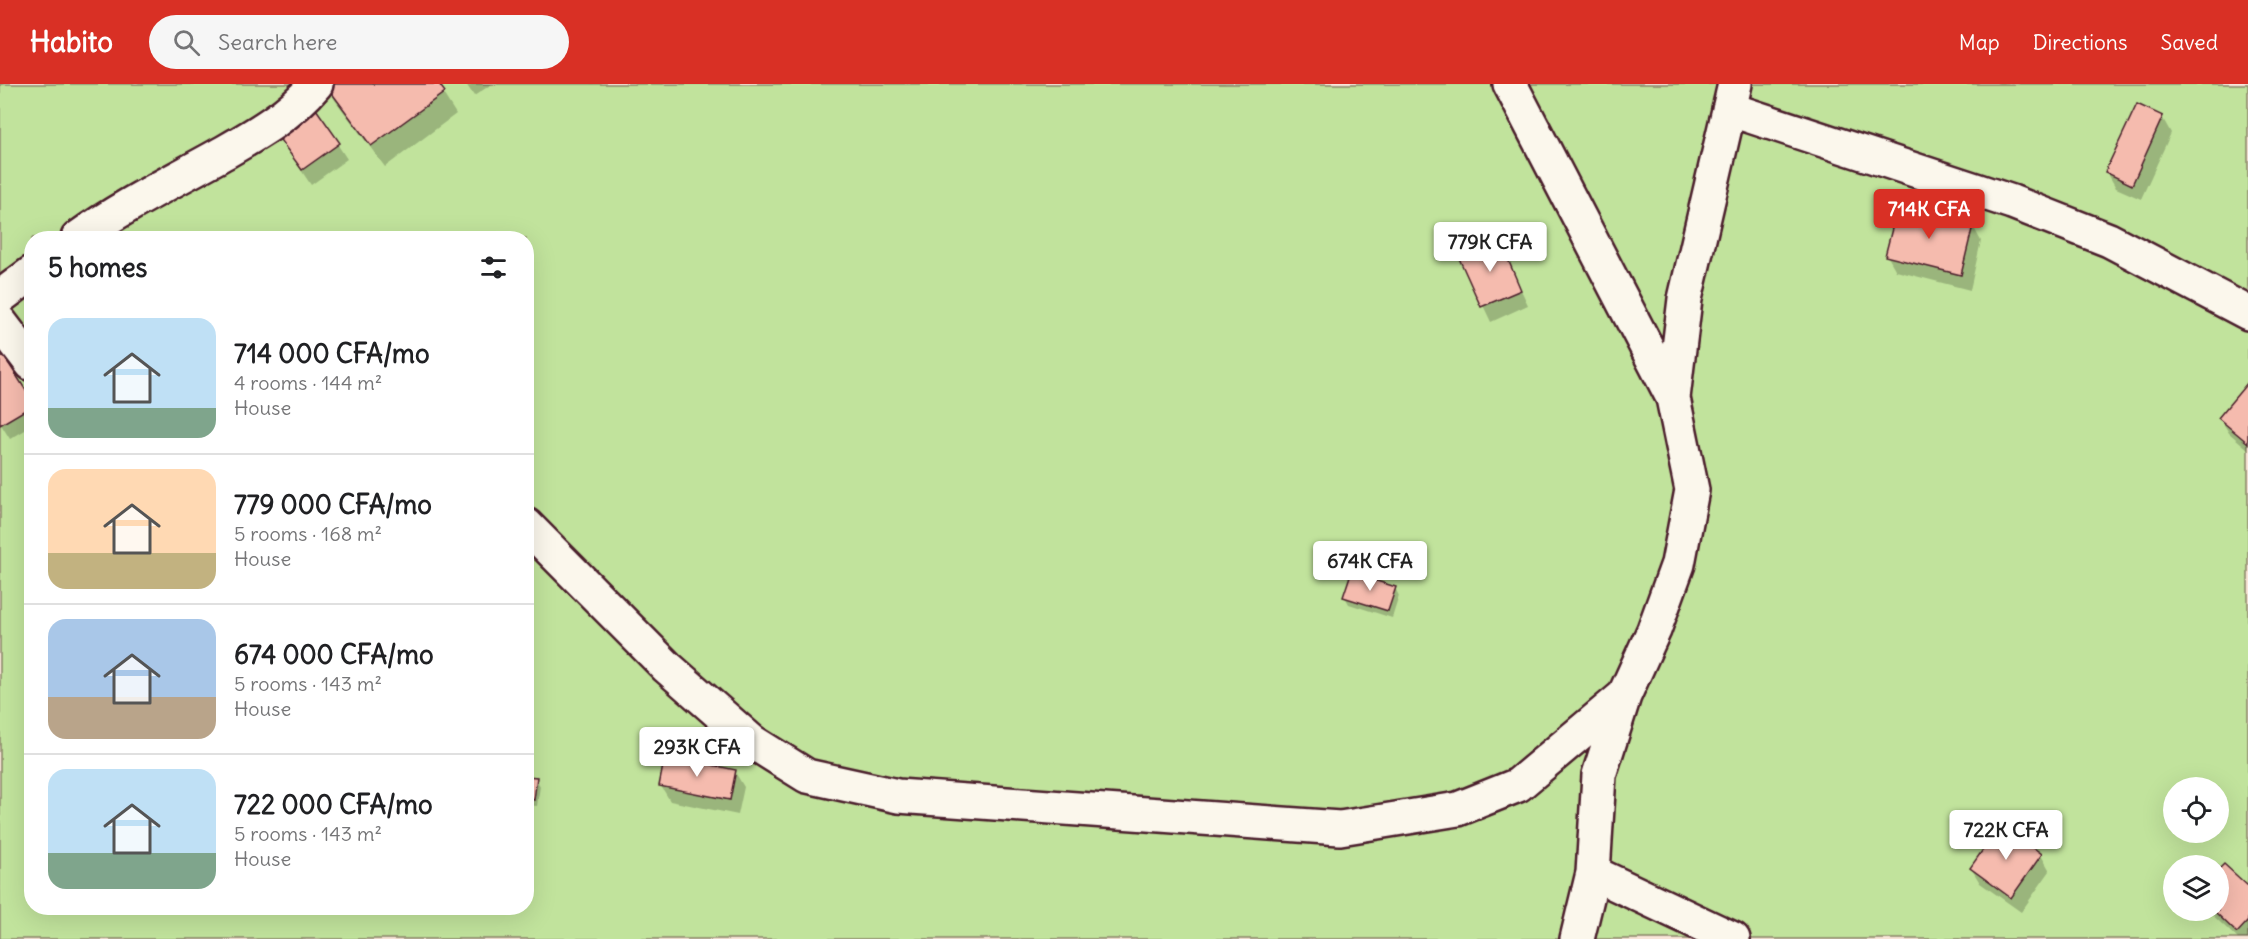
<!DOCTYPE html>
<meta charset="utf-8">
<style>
:root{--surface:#fff;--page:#f6f6f6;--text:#202124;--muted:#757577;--line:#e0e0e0;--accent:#d93025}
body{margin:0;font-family:Delius,sans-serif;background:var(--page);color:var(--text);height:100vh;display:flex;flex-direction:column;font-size:22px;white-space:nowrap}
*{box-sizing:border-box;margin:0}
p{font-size:20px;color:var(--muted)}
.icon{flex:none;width:33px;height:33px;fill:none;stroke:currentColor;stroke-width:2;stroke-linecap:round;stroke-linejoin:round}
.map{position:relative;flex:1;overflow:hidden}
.side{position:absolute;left:24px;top:147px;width:510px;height:684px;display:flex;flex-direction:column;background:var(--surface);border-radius:24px;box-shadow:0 6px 24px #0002}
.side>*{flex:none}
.tools{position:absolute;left:2163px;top:693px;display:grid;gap:12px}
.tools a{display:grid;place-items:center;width:66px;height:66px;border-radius:50%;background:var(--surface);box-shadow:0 6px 24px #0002;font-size:30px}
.price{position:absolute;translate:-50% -51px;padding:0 14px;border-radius:6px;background:#fff;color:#222;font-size:20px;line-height:39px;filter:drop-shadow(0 2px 3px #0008)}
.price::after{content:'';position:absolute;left:50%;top:36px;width:18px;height:14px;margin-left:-9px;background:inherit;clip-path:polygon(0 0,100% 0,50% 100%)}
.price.active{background:var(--accent);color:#fff}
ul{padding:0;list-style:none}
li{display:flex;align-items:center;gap:18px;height:150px;padding:0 24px}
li+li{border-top:2px solid var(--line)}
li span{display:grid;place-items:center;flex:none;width:168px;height:120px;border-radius:18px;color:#555}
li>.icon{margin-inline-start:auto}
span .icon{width:72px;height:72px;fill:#fffc;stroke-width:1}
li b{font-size:26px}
h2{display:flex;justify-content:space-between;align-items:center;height:72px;padding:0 24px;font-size:26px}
header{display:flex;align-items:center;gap:36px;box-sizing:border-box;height:84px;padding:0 30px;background:var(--accent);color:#fff}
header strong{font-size:28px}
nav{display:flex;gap:33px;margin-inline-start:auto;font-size:21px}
.search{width:420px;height:54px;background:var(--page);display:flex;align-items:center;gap:15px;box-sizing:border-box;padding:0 21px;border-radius:33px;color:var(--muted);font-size:22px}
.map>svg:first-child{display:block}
.green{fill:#c1e39c;stroke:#868164;stroke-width:1.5;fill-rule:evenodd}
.shadow{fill:#0003}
.building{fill:#f5bbae;stroke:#4a1f2b;stroke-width:1.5}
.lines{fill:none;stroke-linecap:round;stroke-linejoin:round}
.street-casing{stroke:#4a1f2b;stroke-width:38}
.street{stroke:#fbf7ec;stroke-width:33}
</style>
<header>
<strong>Habito</strong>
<div class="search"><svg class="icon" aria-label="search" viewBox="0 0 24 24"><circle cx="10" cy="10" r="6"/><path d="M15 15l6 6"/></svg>Search here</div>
<nav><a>Map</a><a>Directions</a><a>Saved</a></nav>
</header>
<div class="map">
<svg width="2248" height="855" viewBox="0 0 2248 855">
<rect width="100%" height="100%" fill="#f9e5d9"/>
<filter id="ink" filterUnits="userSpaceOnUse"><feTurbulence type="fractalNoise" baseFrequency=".0167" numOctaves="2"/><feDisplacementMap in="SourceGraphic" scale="12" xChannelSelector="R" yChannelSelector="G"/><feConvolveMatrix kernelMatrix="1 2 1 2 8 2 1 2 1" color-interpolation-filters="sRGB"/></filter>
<g filter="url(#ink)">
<path class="green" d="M0,0H2248V855H0ZM32,154H526V824H32ZM2174,704H2218V748H2174ZM2174,782H2218V826H2174Z"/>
<path class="shadow" d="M326,0H437L456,30L385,83L335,16Z
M466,0H492L474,12Z
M309,17L347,75L311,101L272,43Z
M2162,33L2171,49L2141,115L2116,104L2107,88Z
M1973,142L1981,157L1970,206L1896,187L1887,171Z
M1498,156L1528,221L1491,238L1460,173Z
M0,276L32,319V342L10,355L0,339Z
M2248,301V365L2229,349L2220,334Z
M1395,504L1399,512L1392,534L1349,520L1345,513Z
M735,688L744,703L738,731L670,717L661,702Z
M526,693L536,695L540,702L537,722L526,721Z
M2001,742L2041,771L2050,787L2021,828L1980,799L1971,784Z
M2248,804V855H2238L2207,826H2218Z"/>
<path class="building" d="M325,0H439L445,8L371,62Z
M309,15L340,59L302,86L270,42Z
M2137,20L2163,32L2132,101L2105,88Z
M1898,121L1973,141L1961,191L1885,172Z
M1499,154L1521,206L1481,223L1458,172Z
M4,272L32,316V322L0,341V274Z
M2248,298V359L2218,334Z
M1351,489L1396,503L1388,527L1343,513Z
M665,671L736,686L730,716L659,702Z
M526,692L537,693L534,716L526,714Z
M2001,740L2042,770L2011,814L1970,784Z
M2224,780L2248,802V837L2237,849L2213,826H2218V786Z"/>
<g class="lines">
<g class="street-casing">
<path id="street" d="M1510,0L1673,314
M1729,25L2012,118L2109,156L2248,229
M78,154C122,122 177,95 225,68C258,49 291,30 316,0
M0,213L32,189
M0,238L32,280
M526,441L667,583L751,657L807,692L898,712L1340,744L1458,725L1518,701L1624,612
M1593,789L1733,855
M1577,855L1593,789L1599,691L1624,612L1654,546L1678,480L1692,406L1673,314L1685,215L1735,0"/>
</g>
<use href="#street" class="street"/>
</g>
</g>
</svg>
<div class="tools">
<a><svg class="icon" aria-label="locate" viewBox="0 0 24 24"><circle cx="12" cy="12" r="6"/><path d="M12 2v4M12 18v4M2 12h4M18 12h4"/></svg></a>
<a><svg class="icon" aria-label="layers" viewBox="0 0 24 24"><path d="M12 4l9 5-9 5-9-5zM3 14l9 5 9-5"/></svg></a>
</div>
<b class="price active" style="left:1929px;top:156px">714K CFA</b>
<b class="price" style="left:1490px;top:189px">779K CFA</b>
<b class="price" style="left:1370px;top:508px">674K CFA</b>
<b class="price" style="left:697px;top:694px">293K CFA</b>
<b class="price" style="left:2006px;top:777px">722K CFA</b>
<section class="side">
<h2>5 homes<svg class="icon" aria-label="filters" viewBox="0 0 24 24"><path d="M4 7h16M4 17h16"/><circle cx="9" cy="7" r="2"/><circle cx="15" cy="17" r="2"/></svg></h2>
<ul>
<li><span style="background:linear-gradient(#bfe0f5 75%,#7fa58c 0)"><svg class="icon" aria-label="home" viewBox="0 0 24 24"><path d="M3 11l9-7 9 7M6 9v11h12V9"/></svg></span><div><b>714 000 CFA/mo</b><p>4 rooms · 144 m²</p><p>House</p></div></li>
<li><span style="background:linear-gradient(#ffd9b3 70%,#c2b280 0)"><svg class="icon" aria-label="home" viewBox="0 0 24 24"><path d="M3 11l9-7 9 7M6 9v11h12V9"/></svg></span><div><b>779 000 CFA/mo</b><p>5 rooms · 168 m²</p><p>House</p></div></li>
<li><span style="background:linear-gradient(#a9c7e8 65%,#b9a48a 0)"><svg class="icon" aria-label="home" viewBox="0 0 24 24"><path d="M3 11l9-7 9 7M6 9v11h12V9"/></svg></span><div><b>674 000 CFA/mo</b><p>5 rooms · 143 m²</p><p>House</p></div></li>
<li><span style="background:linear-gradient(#bfe0f5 70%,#7fa58c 0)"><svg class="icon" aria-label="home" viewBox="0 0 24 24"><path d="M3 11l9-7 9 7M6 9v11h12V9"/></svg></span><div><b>722 000 CFA/mo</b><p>5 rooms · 143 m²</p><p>House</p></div></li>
</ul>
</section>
</div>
